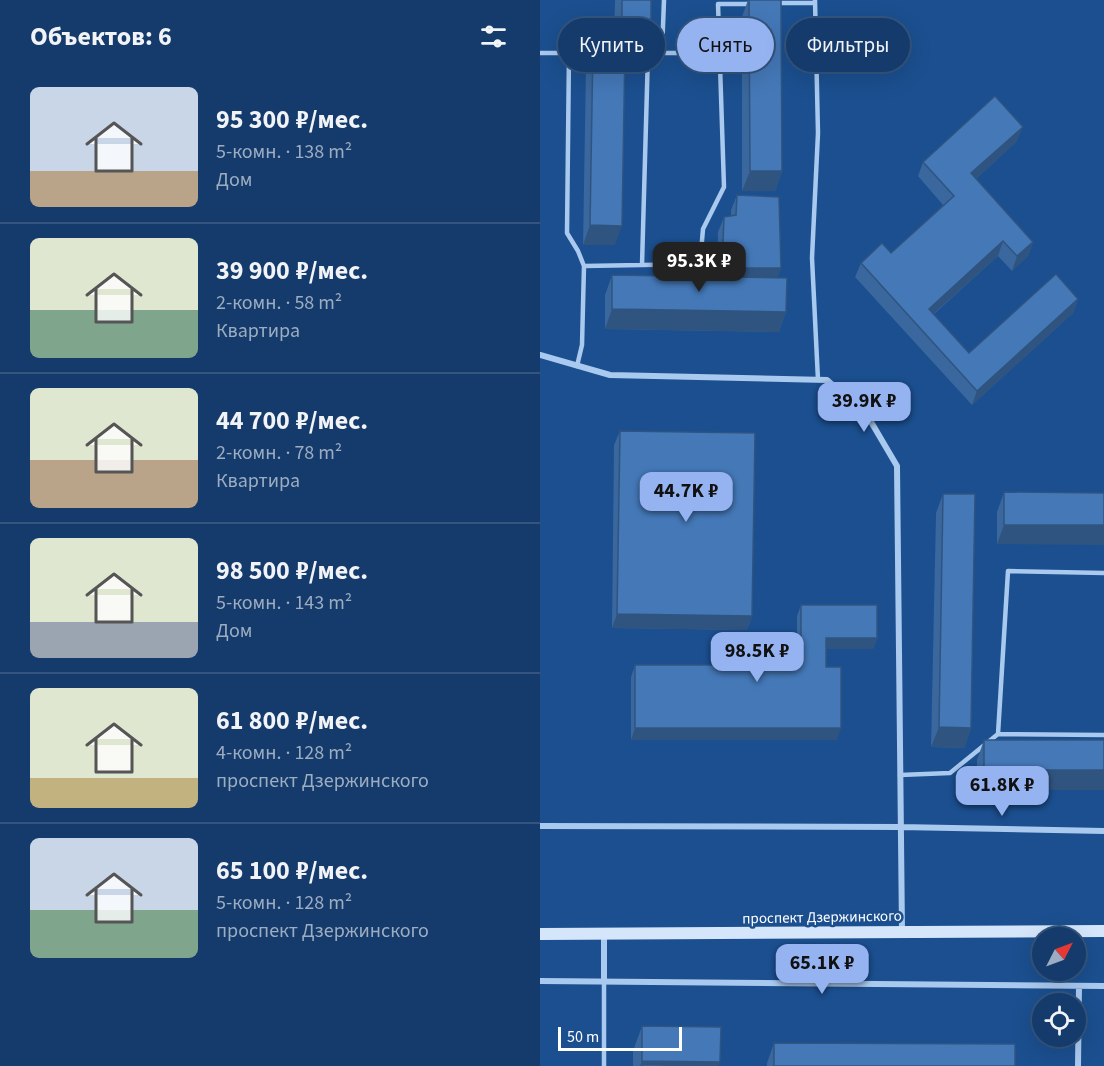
<!DOCTYPE html>
<html lang="ru">
<meta charset="utf-8">
<style>
:root{--surface:#143b6b;--page:#1d4271;--text:#f1f3f6;--muted:#9dadc1;--line:#33557e;--accent:#95b2f1}
body{margin:0;font-family:"Source Sans 3",sans-serif;background:var(--page);color:var(--text);height:100vh;display:flex;flex-direction:column;font-size:22px;white-space:nowrap}
*{box-sizing:border-box;margin:0}
p{font-size:20px;color:var(--muted)}
.icon{flex:none;width:33px;height:33px;fill:none;stroke:currentColor;stroke-width:2;stroke-linecap:round;stroke-linejoin:round}
.map{position:relative;flex:1;overflow:hidden}
.drawer{display:flex;flex-direction:column;background:var(--surface);width:540px}
.drawer>*{flex:none}
.guide{position:absolute;left:18px;top:18px;width:456px;height:54px;display:flex;gap:12px}
.needle{width:39px;rotate:48deg}
.controls{position:absolute;left:492px;top:927px;display:grid;gap:12px}
.controls a{display:grid;place-items:center;width:54px;height:54px;border-radius:50%;background:var(--surface);box-shadow:0 6px 24px #0002,0 0 0 2px var(--line);font-size:30px}
.scale{position:absolute;left:18px;bottom:15px;width:124px;box-sizing:border-box;padding-left:6px;border:3px solid #fff;border-top:0;font-size:16px;line-height:21px;white-space:nowrap;color:#fff;-webkit-text-stroke:4px #1b4f8f;paint-order:stroke}
.price{position:absolute;translate:-50% -51px;padding:0 14px;border-radius:12px;background:var(--accent);color:#111;font-size:20px;line-height:39px;filter:drop-shadow(0 2px 3px #0008)}
.price::after{content:'';position:absolute;left:50%;top:36px;width:18px;height:14px;margin-left:-9px;background:inherit;clip-path:polygon(0 0,100% 0,50% 100%)}
.price.current{background:#222;color:#fff}
ul{padding:0;list-style:none}
li{display:flex;align-items:center;gap:18px;height:150px;padding:0 30px}
li+li{border-top:2px solid var(--line)}
li span{display:grid;place-items:center;flex:none;width:168px;height:120px;border-radius:9px;color:#555}
li>.icon{margin-inline-start:auto}
span .icon{width:72px;height:72px;fill:#fffc;stroke-width:1}
li b{font-size:26px}
h2{display:flex;justify-content:space-between;align-items:center;height:72px;padding:0 30px;font-size:26px}
.chip{padding:0 21px;border-radius:27px;background:var(--surface);box-shadow:0 6px 24px #0002,0 0 0 2px var(--line);font-size:21px;line-height:54px}
.chip.current{background:var(--accent);color:#111}
main{display:flex;flex:1;min-height:0}
.map>svg:first-child{display:block}
.lines{fill:none;stroke-linecap:round;stroke-linejoin:round}
.service{stroke:#a9c9ee;stroke-width:4.5}
.minor{stroke:#a9c9ee;stroke-width:6}
.secondary{stroke:#d6e6fa;stroke-width:12}
.wall{fill:#3a679d}
.shaded-wall{fill:#305480}
.building{fill:#4478b7;stroke:#305480;stroke-width:1.5}
.labels{text-anchor:middle;stroke-width:5;stroke-linejoin:round;paint-order:stroke}
.street-label{font-size:15px;fill:#fff;stroke:#1b4f8f}
</style>
<main>
<section class="drawer">
<h2>Объектов: 6<svg class="icon" aria-label="filters" viewBox="0 0 24 24"><path d="M4 7h16M4 17h16"/><circle cx="9" cy="7" r="2"/><circle cx="15" cy="17" r="2"/></svg></h2>
<ul>
<li><span style="background:linear-gradient(#c9d6e8 70%,#b9a48a 0)"><svg class="icon" aria-label="home" viewBox="0 0 24 24"><path d="M3 11l9-7 9 7M6 9v11h12V9"/></svg></span><div><b>95 300 ₽/мес.</b><p>5-комн. · 138 m²</p><p>Дом</p></div></li>
<li><span style="background:linear-gradient(#dfe7d0 60%,#7fa58c 0)"><svg class="icon" aria-label="home" viewBox="0 0 24 24"><path d="M3 11l9-7 9 7M6 9v11h12V9"/></svg></span><div><b>39 900 ₽/мес.</b><p>2-комн. · 58 m²</p><p>Квартира</p></div></li>
<li><span style="background:linear-gradient(#dfe7d0 60%,#b9a48a 0)"><svg class="icon" aria-label="home" viewBox="0 0 24 24"><path d="M3 11l9-7 9 7M6 9v11h12V9"/></svg></span><div><b>44 700 ₽/мес.</b><p>2-комн. · 78 m²</p><p>Квартира</p></div></li>
<li><span style="background:linear-gradient(#dfe7d0 70%,#9aa5b1 0)"><svg class="icon" aria-label="home" viewBox="0 0 24 24"><path d="M3 11l9-7 9 7M6 9v11h12V9"/></svg></span><div><b>98 500 ₽/мес.</b><p>5-комн. · 143 m²</p><p>Дом</p></div></li>
<li><span style="background:linear-gradient(#dfe7d0 75%,#c2b280 0)"><svg class="icon" aria-label="home" viewBox="0 0 24 24"><path d="M3 11l9-7 9 7M6 9v11h12V9"/></svg></span><div><b>61 800 ₽/мес.</b><p>4-комн. · 128 m²</p><p>проспект Дзержинского</p></div></li>
<li><span style="background:linear-gradient(#c9d6e8 60%,#7fa58c 0)"><svg class="icon" aria-label="home" viewBox="0 0 24 24"><path d="M3 11l9-7 9 7M6 9v11h12V9"/></svg></span><div><b>65 100 ₽/мес.</b><p>5-комн. · 128 m²</p><p>проспект Дзержинского</p></div></li>
</ul>
</section>
<div class="map">
<svg width="564" height="1066" viewBox="0 0 564 1066">
<rect width="100%" height="100%" fill="#1b4f8f"/>
<g class="lines">
<path class="service" d="M275,0L278,133L272,258L278,380
M237,3H275
M0,53H54
M29,53L27,233L38,251L44,266L42,345L37,366
M81,53H180
M122,53L124,0
M102,265L108,53
M44,266L160,264L163,229L184,187L178,4H211
M458,734L564,735
M360,775L410,773L458,734L468,571L564,573
M64,981V1066"/>
<path class="minor" d="M0,355L70,375L287,380L327,415L357,466L362,931
M0,826L360,827L564,831
M0,981L564,986
M64,981V934
M538,1066L539,986"/>
<path class="secondary" d="M0,934L564,931"/>
</g>
<path class="wall" d="M75,0H111V24L104,44H74Z
M208,0H241L242,171L235,191H202V17Z
M53,45L75,245H43L46,65Z
M477,141L436,179L493,242L488,256L472,271L458,256L394,314L429,353L538,299L533,313L432,405L315,277L321,263L351,253L403,205L378,176L383,162Z
M197,195L241,268L237,278L246,312L239,332L65,329V295L72,275L177,277L178,232L184,217L191,216V210Z
M80,431L212,616L207,630L72,628L74,445Z
M464,492L564,493L457,544V512Z
M403,494L431,728L424,748L391,747L396,513Z
M261,605L337,638L333,649H286V667L297,740H91V677L95,665H257V616Z
M444,740H564V790H437V760Z
M102,1026L179,1066H93V1051Z
M234,1043L475,1066H227V1063Z"/>
<path class="shaded-wall" d="M82,24H111L104,44H74Z
M483,127L477,141L426,188L431,173Z
M210,171H242L235,191H202Z
M50,225L82,226L75,245H43Z
M463,241L458,256L383,323L389,309Z
M493,242L488,256L472,271L477,256Z
M182,268H241L236,282H177Z
M538,299L533,313L432,405L437,391Z
M72,309L246,312L239,332L65,329Z
M464,525H564V545L457,544Z
M77,614L212,616L207,630L72,628Z
M286,638H337L333,649H281Z
M399,727L431,728L424,748L391,747Z
M95,728H301L297,740H91Z
M444,770H564V790H437Z
M102,1061L180,1062L179,1066H102V1064L101,1066H100Z"/>
<path class="building" d="M82,0H111V24H82Z
M209,0H241L242,171H210Z
M53,45L85,46L82,226L50,225Z
M455,96L483,127L431,173L493,242L477,256L463,241L389,309L429,353L516,274L538,299L437,391L321,263L342,243L351,253L414,196L383,162Z
M197,195L239,197L241,268H182L184,217L196,215Z
M72,275L247,278L246,312L72,309Z
M80,431L215,433L212,616L77,614Z
M464,492L564,493V525H464Z
M403,494H435L431,728L399,727Z
M261,605H337V638H286V667H301V728H95V665H261Z
M444,740H564V770H444Z
M102,1026L181,1027L180,1062L102,1061Z
M234,1043L475,1044V1066H234Z
M102,1064L158,1065V1066H102Z"/>
<g class="labels">
<g class="street-label">
<text transform="translate(282 917) rotate(-1)" y="5">проспект Дзержинского</text>
</g>
</g>
</svg>
<div class="controls">
<a><svg class="needle" viewBox="-14 -14 28 28"><path d="M0-13l5 13h-10z" fill="#e53935"/><path d="M0 13l5-13h-10z" fill="#9dadc1"/></svg></a>
<a><svg class="icon" aria-label="locate" viewBox="0 0 24 24"><circle cx="12" cy="12" r="6"/><path d="M12 2v4M12 18v4M2 12h4M18 12h4"/></svg></a>
</div>
<div class="scale">50 m</div>
<b class="price current" style="left:159px;top:293px">95.3K ₽</b>
<b class="price" style="left:324px;top:433px">39.9K ₽</b>
<b class="price" style="left:146px;top:523px">44.7K ₽</b>
<b class="price" style="left:217px;top:683px">98.5K ₽</b>
<b class="price" style="left:462px;top:817px">61.8K ₽</b>
<b class="price" style="left:282px;top:995px">65.1K ₽</b>
<div class="guide">
<a class="chip">Купить</a>
<a class="chip current">Снять</a>
<a class="chip">Фильтры</a>
</div>
</div>
</main>
